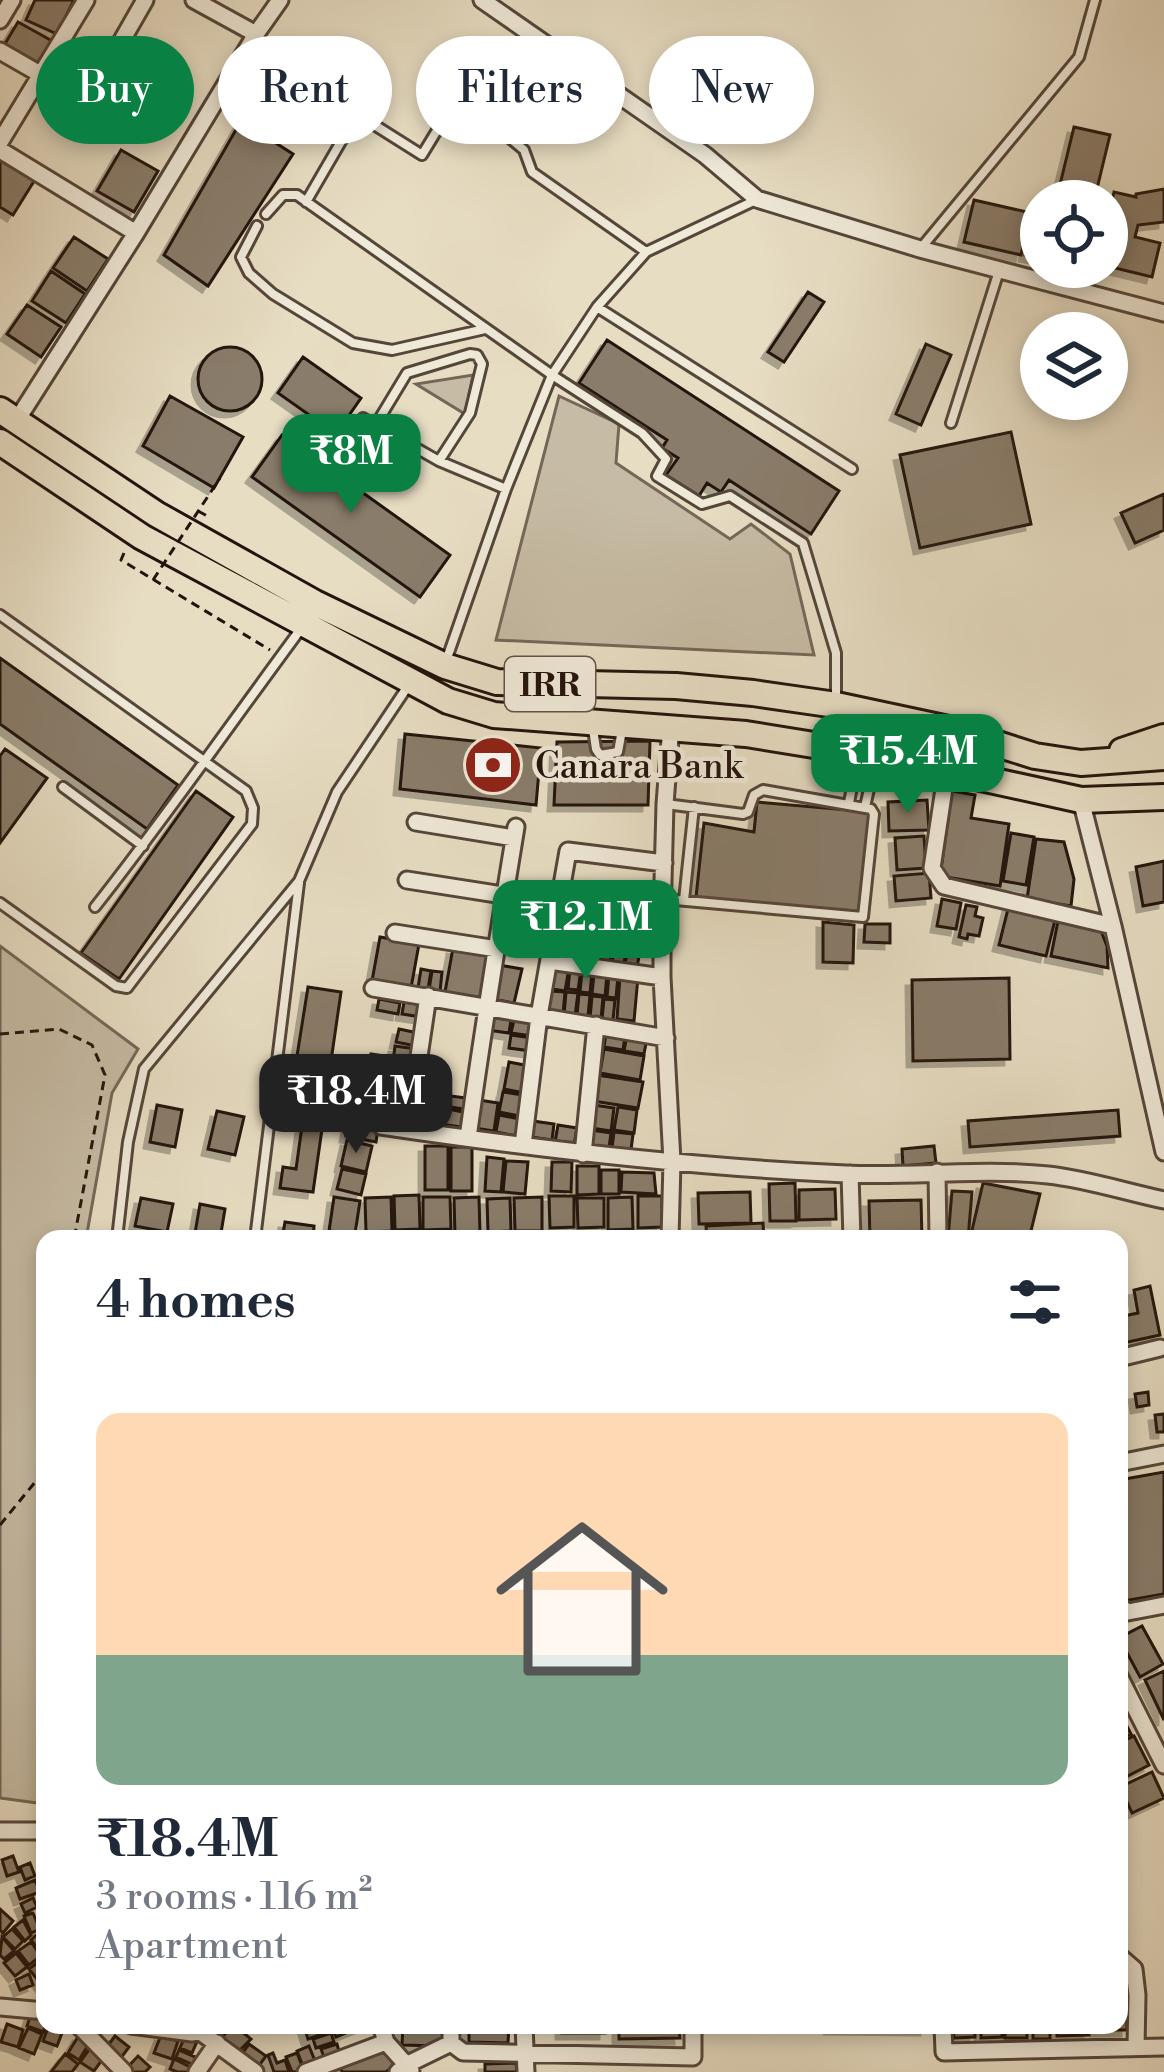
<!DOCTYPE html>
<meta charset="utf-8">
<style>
:root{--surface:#fff;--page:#f2f2f3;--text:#1f2937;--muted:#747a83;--accent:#0b8043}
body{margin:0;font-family:"Libre Bodoni",serif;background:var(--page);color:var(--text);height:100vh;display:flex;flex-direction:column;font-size:45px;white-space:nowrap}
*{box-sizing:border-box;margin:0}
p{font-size:39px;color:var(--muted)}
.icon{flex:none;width:66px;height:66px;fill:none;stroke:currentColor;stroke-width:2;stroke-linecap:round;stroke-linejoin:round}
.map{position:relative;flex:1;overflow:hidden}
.drawer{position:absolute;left:36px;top:1230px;width:1092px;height:804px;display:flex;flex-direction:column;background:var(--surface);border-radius:24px;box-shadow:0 6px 18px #0003}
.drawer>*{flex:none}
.hud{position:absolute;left:36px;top:36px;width:1092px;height:108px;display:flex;gap:24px}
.buttons{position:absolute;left:1020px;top:180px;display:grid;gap:24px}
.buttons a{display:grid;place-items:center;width:108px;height:108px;border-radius:50%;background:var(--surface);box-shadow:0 6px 18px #0003;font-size:60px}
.price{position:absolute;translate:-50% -102px;padding:0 27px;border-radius:24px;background:var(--accent);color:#fff;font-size:39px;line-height:78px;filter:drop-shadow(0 3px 6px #0008)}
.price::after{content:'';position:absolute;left:50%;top:72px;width:36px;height:27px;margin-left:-18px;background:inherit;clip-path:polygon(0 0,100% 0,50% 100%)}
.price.active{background:#222;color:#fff}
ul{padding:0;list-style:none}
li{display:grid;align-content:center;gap:24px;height:636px;padding:0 60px}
li span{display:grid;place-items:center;height:372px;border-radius:24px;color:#555}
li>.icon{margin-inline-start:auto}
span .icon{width:216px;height:216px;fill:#fffc;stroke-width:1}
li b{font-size:51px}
h2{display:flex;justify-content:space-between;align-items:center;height:144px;padding:0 60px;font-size:51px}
.tag{padding:0 42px;border-radius:54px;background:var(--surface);box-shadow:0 6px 18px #0003;font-size:42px;line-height:108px}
.tag.active{background:var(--accent);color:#fff}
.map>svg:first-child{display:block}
.green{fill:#c6bba4;stroke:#756758;stroke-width:3}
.building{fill:#897c6b;stroke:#24130c;stroke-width:3;filter:url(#shadow)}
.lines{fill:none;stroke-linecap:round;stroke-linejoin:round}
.lane-casing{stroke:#55463a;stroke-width:14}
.street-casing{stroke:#55463a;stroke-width:21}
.primary-casing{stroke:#24130c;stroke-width:30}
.path{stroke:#24130c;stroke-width:3;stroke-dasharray:9 6;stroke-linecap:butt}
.lane{stroke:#efe9d8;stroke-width:8}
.street{stroke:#efe9d8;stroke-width:15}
.primary{stroke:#e7ddc3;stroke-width:24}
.path-bridge{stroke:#24130c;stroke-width:3;stroke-dasharray:9 6;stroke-linecap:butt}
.labels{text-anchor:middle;stroke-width:9;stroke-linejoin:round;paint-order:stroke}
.shield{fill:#efe9d8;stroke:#615349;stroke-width:3}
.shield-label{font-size:33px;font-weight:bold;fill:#24130c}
.poi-label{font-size:36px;fill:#24130c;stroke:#efe9d8;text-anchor:start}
</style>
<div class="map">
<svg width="1164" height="2072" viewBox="0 0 1164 2072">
<defs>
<filter id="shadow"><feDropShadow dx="-6" dy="6" stdDeviation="0" flood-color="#0004"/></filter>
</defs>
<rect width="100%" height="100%" fill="#e7ddc3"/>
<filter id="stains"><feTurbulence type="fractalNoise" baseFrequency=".00167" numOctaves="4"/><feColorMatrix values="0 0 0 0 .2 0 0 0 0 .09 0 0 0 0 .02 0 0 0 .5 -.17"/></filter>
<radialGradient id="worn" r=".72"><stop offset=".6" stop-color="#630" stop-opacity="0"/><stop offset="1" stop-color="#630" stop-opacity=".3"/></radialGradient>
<path class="green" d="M473,375L465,414L416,384Z
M559,396L619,424L616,463L730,539L751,524L790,554L814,655L496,640Z
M0,946L138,1049L112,1093L86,1239H45V1804L0,1798Z"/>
<path class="building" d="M35,0H74L57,34L26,20Z
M18,22L54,42L39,68L3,47Z
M241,121L293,154L208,286L164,255Z
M1074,127L1110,135L1094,201H1056Z
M121,150L158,171L134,212L97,191Z
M0,156L36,178L13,215L0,207Z
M1164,189V222L1138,225L1135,237L1160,243L1152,277L1107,266V223L1114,192L1136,197V194Z
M974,200L1031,213L1021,255L964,242Z
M1034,213L1041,214V258L1025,255Z
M74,237L108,259L87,291L53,268Z
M51,271L85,294L66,323L32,301Z
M808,292L824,302L784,362L768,352Z
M27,305L61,327L41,357L7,334Z
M607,340L839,491L811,534L729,480L721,492L707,483L699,496L666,475L678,458L662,448L667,440L579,383Z
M926,344L951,355L921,425L896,414Z
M198 379a32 32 0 1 1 64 0a32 32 0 1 1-64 0Z
M303,357L361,398L336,434L278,393Z
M170,396L243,437L214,488L143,446Z
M1011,432L1031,524L920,548L900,455Z
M282,435L450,555L420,597L252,477Z
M1164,494V530L1135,543L1121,513Z
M0,658L178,785L147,829L0,724Z
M405,734L541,748L536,805L400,789Z
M650,741L648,805H554L557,742Z
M5,749L47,778L0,843V756Z
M196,791L233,817L119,979L81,953Z
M952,791L975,795L971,818L1009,824L1000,886L940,876Z
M927,800L929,830L889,831L888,802Z
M757,802L871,812L861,915L696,897L704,823L754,832Z
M1011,833L1034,837L1026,885L1003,881Z
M924,836L926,868L897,870L895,838Z
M1036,839L1064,842L1074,879L1071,906L1027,899Z
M1164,861V902L1143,906L1136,867Z
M929,873L931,898L896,901L894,876Z
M618,885L642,888L639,911L615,907Z
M942,899L961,903L956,929L937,926Z
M966,905L977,907L975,916L983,918L979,936L968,934L967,939L959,937Z
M1009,905L1056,916L1046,956L999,945Z
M591,914L603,916L600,936L588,935Z
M604,916L616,918L613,939L601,938Z
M1059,916L1099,926L1107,946L1108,968L1051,956Z
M617,919L629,920L626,942L615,940Z
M630,920L644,922L641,944L627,942Z
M823,922L854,925L853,963L823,962Z
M865,924H890V943L864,942Z
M559,935L571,936L568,956L556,955Z
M573,935L586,937L582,958L570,957Z
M587,936L599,938L596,959L584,957Z
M380,937L419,944L411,988L372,981Z
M600,940L613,942L610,962L597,960Z
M615,942L627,943L624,964L612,962Z
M628,944L641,946L637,967L625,965Z
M453,948L490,955L481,999L445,992Z
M499,965L522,969L514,1003L492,999Z
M555,966L569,968L565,991L552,989Z
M421,969L431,971L428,989L418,988Z
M570,969L581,970L578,990L568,989Z
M432,971L442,972L440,992L429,990Z
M582,971L592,972L590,993L580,992Z
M594,973L607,974L605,996L592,994Z
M609,975L618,976L616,998L607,997Z
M620,976L638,977L634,1021L617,1019Z
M1009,978L1010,1059L913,1061L912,980Z
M308,987L341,992L331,1061L297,1056Z
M550,991L565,992L563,1014L548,1012Z
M566,992L578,993L575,1016L564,1015Z
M579,994L590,995L588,1016L577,1015Z
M592,996L603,997L601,1019L590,1018Z
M379,999L400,1003L398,1014L377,1010Z
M604,999L615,1000L613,1020L602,1019Z
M404,1002L423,1005L421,1017L402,1014Z
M489,1017L511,1020L509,1033L487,1030Z
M514,1020L535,1023L532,1036L511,1033Z
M399,1029L418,1033L416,1046L396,1042Z
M606,1033L625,1036L623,1050L604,1047Z
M511,1035L532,1038L531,1051L509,1048Z
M627,1035L647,1038L644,1054L624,1051Z
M395,1046L416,1049L413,1072L392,1069Z
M604,1049L644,1056L640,1080L600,1073Z
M371,1054L392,1057L390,1071L369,1067Z
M509,1062L529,1066L524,1093L504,1089Z
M313,1064L328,1066L323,1116L307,1114Z
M371,1069L390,1072L386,1095L367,1092Z
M391,1071L413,1074L411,1086L389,1083Z
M597,1075L643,1082L638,1108L593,1101Z
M422,1091L443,1094L441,1106L420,1103Z
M503,1092L523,1095L520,1116L499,1112Z
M365,1094L386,1099L382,1116L361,1111Z
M443,1095L466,1098L464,1109L442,1106Z
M387,1098L409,1103L405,1122L383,1118Z
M479,1100L498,1103L494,1131L474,1128Z
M157,1105L182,1110L175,1147L150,1142Z
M419,1105L441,1108L439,1122L417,1119Z
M594,1105L614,1108L611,1131L591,1128Z
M618,1107L637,1110L634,1133L614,1130Z
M443,1108L463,1112L461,1127L440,1124Z
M1118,1110L1120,1136L970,1147L968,1121Z
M217,1111L244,1117L235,1155L208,1149Z
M499,1115L520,1119L517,1136L496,1132Z
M350,1116L379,1122L376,1142L346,1136Z
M303,1119L323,1122L313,1192L280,1188L283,1167L296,1169Z
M533,1121L554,1124L552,1140L531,1137Z
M558,1125L577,1128L574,1145L555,1142Z
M591,1130L611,1133L609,1148L588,1145Z
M614,1132L633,1134L631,1150L612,1148Z
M347,1140L372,1146L366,1172L341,1166Z
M425,1146H448V1190H425Z
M934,1146L936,1163L903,1166L902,1149Z
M451,1147H472V1191H451Z
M487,1157L504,1159L501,1192L485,1191Z
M506,1161L528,1162L525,1194L503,1192Z
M552,1162H572L571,1192L551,1191Z
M577,1166H599V1194L577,1195Z
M342,1169L366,1174L361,1195L337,1189Z
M601,1170H619V1194H601Z
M622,1172L654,1173L656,1194L621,1192Z
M795,1183L796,1221H770L769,1184Z
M983,1183L1040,1194L1029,1239H970Z
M835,1189L836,1219L799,1220V1190Z
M952,1191L972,1192L968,1239H948Z
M750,1192L751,1223L699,1224L698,1193Z
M419,1195L420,1229L395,1230L394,1196Z
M549,1196H574V1227L550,1228Z
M638,1196H662V1227L638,1228Z
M334,1197L360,1201L355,1234L329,1231Z
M391,1197L392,1231L366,1232L365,1198Z
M423,1197H450L451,1229L423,1230Z
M479,1197L480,1234L455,1235L454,1198Z
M542,1197V1231H515L514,1198Z
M632,1197L633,1229L608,1230V1198Z
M141,1198L173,1204L167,1232L135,1226Z
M510,1198L511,1231L488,1232L487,1199Z
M577,1198H604V1227L578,1228Z
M921,1200L922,1239H870L869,1201Z
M200,1204L225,1209L220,1239H194Z
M285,1222L314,1226L313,1239H282Z
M763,1223L764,1239H707L706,1226Z
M1150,1286L1160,1335L1119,1344V1317L1138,1313L1134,1290Z
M1148,1392L1149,1405L1137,1407L1135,1394Z
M1164,1414V1432H1157L1155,1415Z
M1164,1472V1594L1124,1601L1119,1573V1480Z
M1142,1626L1163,1664L1140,1677L1119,1638Z
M1164,1671V1720L1145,1680Z
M1119,1711L1131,1734L1119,1739Z
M1134,1736L1149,1765L1120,1780L1119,1743Z
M1152,1772L1164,1798L1132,1813L1120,1787Z
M13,1856L19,1872L7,1876L2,1860Z
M30,1863L35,1876L25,1880L20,1867Z
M35,1880L40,1892L20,1899L16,1888Z
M33,1898L37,1907L25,1913L21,1904Z
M0,1909L13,1921L3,1933L0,1930Z
M33,1913L40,1929L31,1933L24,1916Z
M23,1920L31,1935L25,1941L14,1927Z
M12,1929L23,1941L15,1949L3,1937Z
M40,1932L45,1939V1951L42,1954L31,1940Z
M2,1937L14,1951L4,1959L0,1955Z
M31,1942L41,1956L29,1965L18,1951Z
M16,1953L27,1967L15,1976L4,1963Z
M37,1963L45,1973V1989L29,1969Z
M29,1974L33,1985L20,1990L16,1980Z
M1119,2000H1127V2030H1097V2025H1119Z
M32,2011L45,2015L44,2032L27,2026Z
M7,2024L23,2030L18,2047L1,2042Z
M49,2025H65L57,2046L43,2041Z
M234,2025L251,2039L236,2054L220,2039Z
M326,2025L329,2032L308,2039L304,2026Z
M331,2025H362L363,2026L336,2037Z
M403,2025H443V2046L402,2045Z
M469,2025H509L508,2043L469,2042Z
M562,2025H605V2033H562Z
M619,2025H679L680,2038L619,2039Z
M830,2025H926V2029L830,2028Z
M953,2025H975V2037L954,2038Z
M981,2025H1002V2037L981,2038Z
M1005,2025H1027V2038H1005Z
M1033,2025H1050V2039H1033Z
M1056,2025H1089V2035L1057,2036Z
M28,2028L42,2034L34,2054L19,2048Z
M331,2033L334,2042L316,2048L313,2039Z
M186,2034L198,2039L192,2053L180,2048Z
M79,2035L90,2042L79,2060L68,2053Z
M161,2035L178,2041L172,2059L154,2053Z
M115,2036L129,2047L118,2062L103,2052Z
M249,2044L266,2056L258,2067L241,2055Z
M337,2044L340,2055L325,2060L321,2049Z
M384,2045L396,2064L386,2072H343L340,2069L361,2054Z
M309,2046L317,2066L305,2071L297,2051Z
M91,2047L105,2056L94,2071L80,2062Z
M179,2050L200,2059L196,2066L176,2057Z
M273,2053L277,2063L285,2060L289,2072H274L268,2055Z
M297,2053L304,2071L292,2072L286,2057Z
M65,2054L78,2064L72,2072H51Z
M138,2056L150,2067L145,2072H128L125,2070Z
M174,2059L194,2069L193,2072H177L170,2069Z
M516,2063L517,2072H485V2064Z"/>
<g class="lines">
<g class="lane-casing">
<path id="lane" d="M306,202L357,114L422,155L450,109L467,106L475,109L524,150L532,172L646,252
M266,214L283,195H297L552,375L642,433L666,459L657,476L702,504L730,496L803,543L836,653V703
M257,226L241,257L249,273L273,294L353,343L392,350L485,329
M921,248L1079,57L1095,0
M597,307L852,469
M363,418L439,461L506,489
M951,423L999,271
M375,426L407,373L470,354L477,355L482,364L470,413L439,461
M0,615L246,791L253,808L252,824L127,988L116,986L0,903
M445,664L506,489L552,375L597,307L646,252L756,200
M593,729L596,749L600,755L618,752L622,730
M63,787L143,846
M849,803L858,754
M865,807L875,762
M664,899L863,917L874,814L871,809L763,790L754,795L748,812L743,814L666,804
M684,900L694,807
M95,907C167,816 234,719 303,626
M117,1239L128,1142L144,1069L299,881L337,792L408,686
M255,1239L299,883"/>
</g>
<g class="street-casing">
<path id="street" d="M194,0L256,34
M482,0L705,155L757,199L920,249L1164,313
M0,20L12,0
M0,51L40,74
M73,126L145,0
M0,142L86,0
M0,150L136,233
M17,420L136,233L256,34L280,0
M947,769L932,868L944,886L1113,926
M1081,800L1113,926L1164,1152
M416,822L514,838
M407,880L662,920
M395,933L497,949
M549,961L662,977
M373,988L666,1038
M381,1126C535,1149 690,1167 846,1174C913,1177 981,1168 1048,1175C1086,1179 1126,1192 1164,1200
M408,1130L428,996
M468,1138C482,1034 499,931 516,827
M523,1145L539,1016L568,851L664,863
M583,1154L596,1025
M937,1172L938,1239
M850,1174L852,1239
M670,1239L672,1161L662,977V920L665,804L671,726
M1119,1358L1160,1348
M1119,1463L1164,1454
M1119,1606L1128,1612L1164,1605
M1119,1676L1164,1765
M0,1831H45
M1119,1956L1134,1969L1137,1995L1136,2048
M0,2007L45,2011
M78,2025L124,2072
M131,2025L192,2033L217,2025
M381,2025L386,2042L411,2070
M451,2025V2043L463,2052L693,2057V2025
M524,2025L526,2072
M943,2025L944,2052L1164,2047
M199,2031L255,2072
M197,2072L217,2043
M306,2072L386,2042
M398,2072L406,2065L451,2043"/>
</g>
<g class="primary-casing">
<path id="primary" d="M0,410L156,514L315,603L445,666L497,682L676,686L753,693L836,705L953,730L1035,756L1081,763L1164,757
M0,442L142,537L448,701L494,715L746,734L876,755L1081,800L1164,797
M1122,751L1164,737"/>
</g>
<path class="path" d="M198,511L211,518
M124,553L121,560L270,650
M0,1034L59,1029L92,1045L105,1075L74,1239
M0,1525L45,1470"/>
<use href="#lane" class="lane"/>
<use href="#street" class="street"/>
<use href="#primary" class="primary"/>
<path class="path-bridge" d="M153,580L220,478"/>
</g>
<defs>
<g id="bank-disc" transform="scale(3)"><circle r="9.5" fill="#8f2418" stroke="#efe9d8"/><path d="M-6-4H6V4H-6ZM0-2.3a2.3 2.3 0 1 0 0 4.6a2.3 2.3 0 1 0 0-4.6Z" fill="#fff"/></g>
</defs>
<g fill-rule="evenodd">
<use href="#bank-disc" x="493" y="765"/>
</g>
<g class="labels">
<rect class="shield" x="505" y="657" width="90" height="54" rx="9"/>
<g class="shield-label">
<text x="550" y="696">IRR</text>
</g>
<g class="poi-label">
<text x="535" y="778">Canara Bank</text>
</g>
</g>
<rect width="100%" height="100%" filter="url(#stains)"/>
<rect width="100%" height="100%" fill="url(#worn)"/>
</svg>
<div class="buttons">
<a><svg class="icon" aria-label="locate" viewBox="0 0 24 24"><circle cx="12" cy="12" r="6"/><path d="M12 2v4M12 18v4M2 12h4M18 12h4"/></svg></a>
<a><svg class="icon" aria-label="layers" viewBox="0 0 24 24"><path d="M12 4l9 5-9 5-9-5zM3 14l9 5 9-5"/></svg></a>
</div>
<b class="price" style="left:351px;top:516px">₹8M</b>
<b class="price" style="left:908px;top:816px">₹15.4M</b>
<b class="price" style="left:586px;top:982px">₹12.1M</b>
<b class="price active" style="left:356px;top:1156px">₹18.4M</b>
<div class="hud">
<a class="tag active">Buy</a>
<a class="tag">Rent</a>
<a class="tag">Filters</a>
<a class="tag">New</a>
</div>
<section class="drawer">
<h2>4 homes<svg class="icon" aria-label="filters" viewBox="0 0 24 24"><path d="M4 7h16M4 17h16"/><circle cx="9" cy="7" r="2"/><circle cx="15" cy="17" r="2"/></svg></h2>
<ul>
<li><span style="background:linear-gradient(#ffd9b3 65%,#7fa58c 0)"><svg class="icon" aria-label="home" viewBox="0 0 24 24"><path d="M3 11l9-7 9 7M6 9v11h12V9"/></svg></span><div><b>₹18.4M</b><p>3 rooms · 116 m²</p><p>Apartment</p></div></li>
</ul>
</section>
</div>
